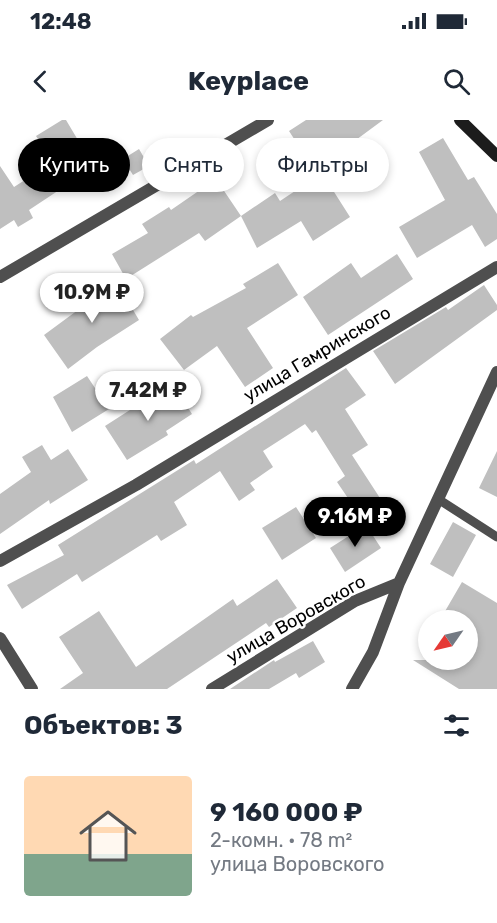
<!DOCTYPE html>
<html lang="ru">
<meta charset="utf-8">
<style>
:root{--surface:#fff;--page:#f2f2f3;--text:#1f2937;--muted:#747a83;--line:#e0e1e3;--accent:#000}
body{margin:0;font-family:Rubik,sans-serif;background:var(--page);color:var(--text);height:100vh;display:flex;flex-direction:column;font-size:22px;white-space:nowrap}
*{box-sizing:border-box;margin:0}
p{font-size:20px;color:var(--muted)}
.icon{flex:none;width:33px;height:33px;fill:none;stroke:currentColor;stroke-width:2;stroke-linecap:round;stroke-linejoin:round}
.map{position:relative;height:569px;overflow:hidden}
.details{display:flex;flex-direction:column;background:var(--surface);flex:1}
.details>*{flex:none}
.top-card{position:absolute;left:18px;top:18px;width:462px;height:54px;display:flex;gap:12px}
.needle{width:39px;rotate:236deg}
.buttons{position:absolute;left:418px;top:490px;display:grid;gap:12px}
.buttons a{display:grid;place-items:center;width:60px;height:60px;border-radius:50%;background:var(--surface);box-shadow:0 3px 9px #0003;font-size:30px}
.price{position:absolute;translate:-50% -51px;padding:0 14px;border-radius:21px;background:#fff;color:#222;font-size:20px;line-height:39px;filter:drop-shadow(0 2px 3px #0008)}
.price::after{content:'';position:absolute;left:50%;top:36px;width:18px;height:14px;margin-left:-9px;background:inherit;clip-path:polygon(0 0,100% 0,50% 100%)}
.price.selected{background:var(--accent);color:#fff}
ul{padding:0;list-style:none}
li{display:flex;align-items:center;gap:18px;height:150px;padding:0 24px}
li+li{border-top:2px solid var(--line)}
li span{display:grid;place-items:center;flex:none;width:168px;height:120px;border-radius:6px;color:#555}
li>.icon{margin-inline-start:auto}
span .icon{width:72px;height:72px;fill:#fffc;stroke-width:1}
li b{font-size:26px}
h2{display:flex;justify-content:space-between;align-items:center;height:72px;padding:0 24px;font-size:26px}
.pill{padding:0 21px;border-radius:27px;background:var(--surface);box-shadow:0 3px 9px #0003;font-size:21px;line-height:54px}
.pill.selected{background:var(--accent);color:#fff}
.status{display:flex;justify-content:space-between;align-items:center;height:42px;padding:0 30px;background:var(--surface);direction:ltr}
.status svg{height:16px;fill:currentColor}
header{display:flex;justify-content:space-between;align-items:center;height:78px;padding:0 24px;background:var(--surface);font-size:27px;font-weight:700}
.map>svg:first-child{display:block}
.building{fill:#bfbfbf}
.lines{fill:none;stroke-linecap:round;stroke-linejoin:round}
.lane{stroke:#4f4f4f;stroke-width:9}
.street{stroke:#4f4f4f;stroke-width:12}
.secondary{stroke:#1c1c1c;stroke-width:12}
.labels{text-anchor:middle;stroke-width:5;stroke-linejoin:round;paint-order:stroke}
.street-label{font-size:18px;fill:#000;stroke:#fff}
</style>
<div class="status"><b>12:48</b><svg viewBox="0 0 49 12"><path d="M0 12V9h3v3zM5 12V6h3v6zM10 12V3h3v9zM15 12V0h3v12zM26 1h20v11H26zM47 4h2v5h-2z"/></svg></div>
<header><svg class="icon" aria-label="back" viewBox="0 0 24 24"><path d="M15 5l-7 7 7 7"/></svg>Keyplace<svg class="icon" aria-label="search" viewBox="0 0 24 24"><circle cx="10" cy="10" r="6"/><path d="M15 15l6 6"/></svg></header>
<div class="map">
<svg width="497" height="569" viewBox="0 0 497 569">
<rect width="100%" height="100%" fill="#fff"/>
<path class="building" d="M62,0H66L94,47L29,90L33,98L18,107L14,100L0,109V46L14,67L53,42L36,16Z
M306,0H383L345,28L342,25L311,45L289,11Z
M443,18L468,60L474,57L497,94V119L485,127L472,105L417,138L399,107L445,80L419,32Z
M139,29L149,46L133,55L123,39Z
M322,53L350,97L313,121L301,101L257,128L241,96L275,73L280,81Z
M216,59L241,96L205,121L199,113L126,159L112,134L148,113L142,104L169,87L171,90Z
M397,134L413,159L328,215L303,177L351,143L361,158Z
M278,143L298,175L247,208L273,248L245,267L217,226L184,250L160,219L191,195L193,197L246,168L243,164Z
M114,158L139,200L97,227L68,249L44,215L82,187L78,181Z
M484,165L497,185V190L395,264L373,231L446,187L448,190Z
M346,248L366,275L345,289L368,325L352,335L391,395L369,409L337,362L345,356L316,310L312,313L305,304L263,331L273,347L250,363L255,370L239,381L220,351L174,382L187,405L161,421L157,415L82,462L77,454L22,489L7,465L64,435L58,425L194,340L196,344Z
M87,256L109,289L72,312L53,277Z
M172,263L192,294L166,311L168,315L127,340L105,306Z
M42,325L51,340L68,329L88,360L50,384L49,380L0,414V374L31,352L22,337Z
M497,331V377L479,368Z
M296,387L316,418L282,440L262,408Z
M453,402L476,415L453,457L430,444Z
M366,405L381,428L345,452L330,428Z
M277,459L297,488L269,507L266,503L167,569H60L83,553L59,517L99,491L136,547L233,479L237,486Z
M462,462L497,483V569H459L413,540H468V501H457L444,493Z
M313,521L325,542L299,558L296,553L269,569H230L274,540L275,542Z"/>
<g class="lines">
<path class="lane" d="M438,379L497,417"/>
<path class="street" d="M0,157L268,0
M0,441L136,365L497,147
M0,518L32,569
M212,569L355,481L399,463
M352,569L373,532L399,463L497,252"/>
<path class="secondary" d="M460,0L497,36"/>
</g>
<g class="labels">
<g class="street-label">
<text transform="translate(317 234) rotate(-31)" y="6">улица Гамринского</text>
<text transform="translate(296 499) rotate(-30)" y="6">улица Воровского</text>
</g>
</g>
</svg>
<div class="buttons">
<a><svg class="needle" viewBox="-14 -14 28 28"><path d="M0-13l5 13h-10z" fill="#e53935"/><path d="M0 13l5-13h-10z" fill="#747a83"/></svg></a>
</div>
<b class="price" style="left:92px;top:204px">10.9M ₽</b>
<b class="price" style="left:148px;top:302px">7.42M ₽</b>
<b class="price selected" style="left:355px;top:428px">9.16M ₽</b>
<div class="top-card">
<a class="pill selected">Купить</a>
<a class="pill">Снять</a>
<a class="pill">Фильтры</a>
</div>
</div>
<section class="details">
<h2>Объектов: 3<svg class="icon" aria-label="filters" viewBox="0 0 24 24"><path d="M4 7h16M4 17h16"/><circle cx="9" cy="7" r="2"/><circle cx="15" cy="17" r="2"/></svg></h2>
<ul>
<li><span style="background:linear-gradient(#ffd9b3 65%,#7fa58c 0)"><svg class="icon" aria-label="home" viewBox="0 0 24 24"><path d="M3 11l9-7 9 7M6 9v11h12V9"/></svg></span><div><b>9 160 000 ₽</b><p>2-комн. · 78 m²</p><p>улица Воровского</p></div></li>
</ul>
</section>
